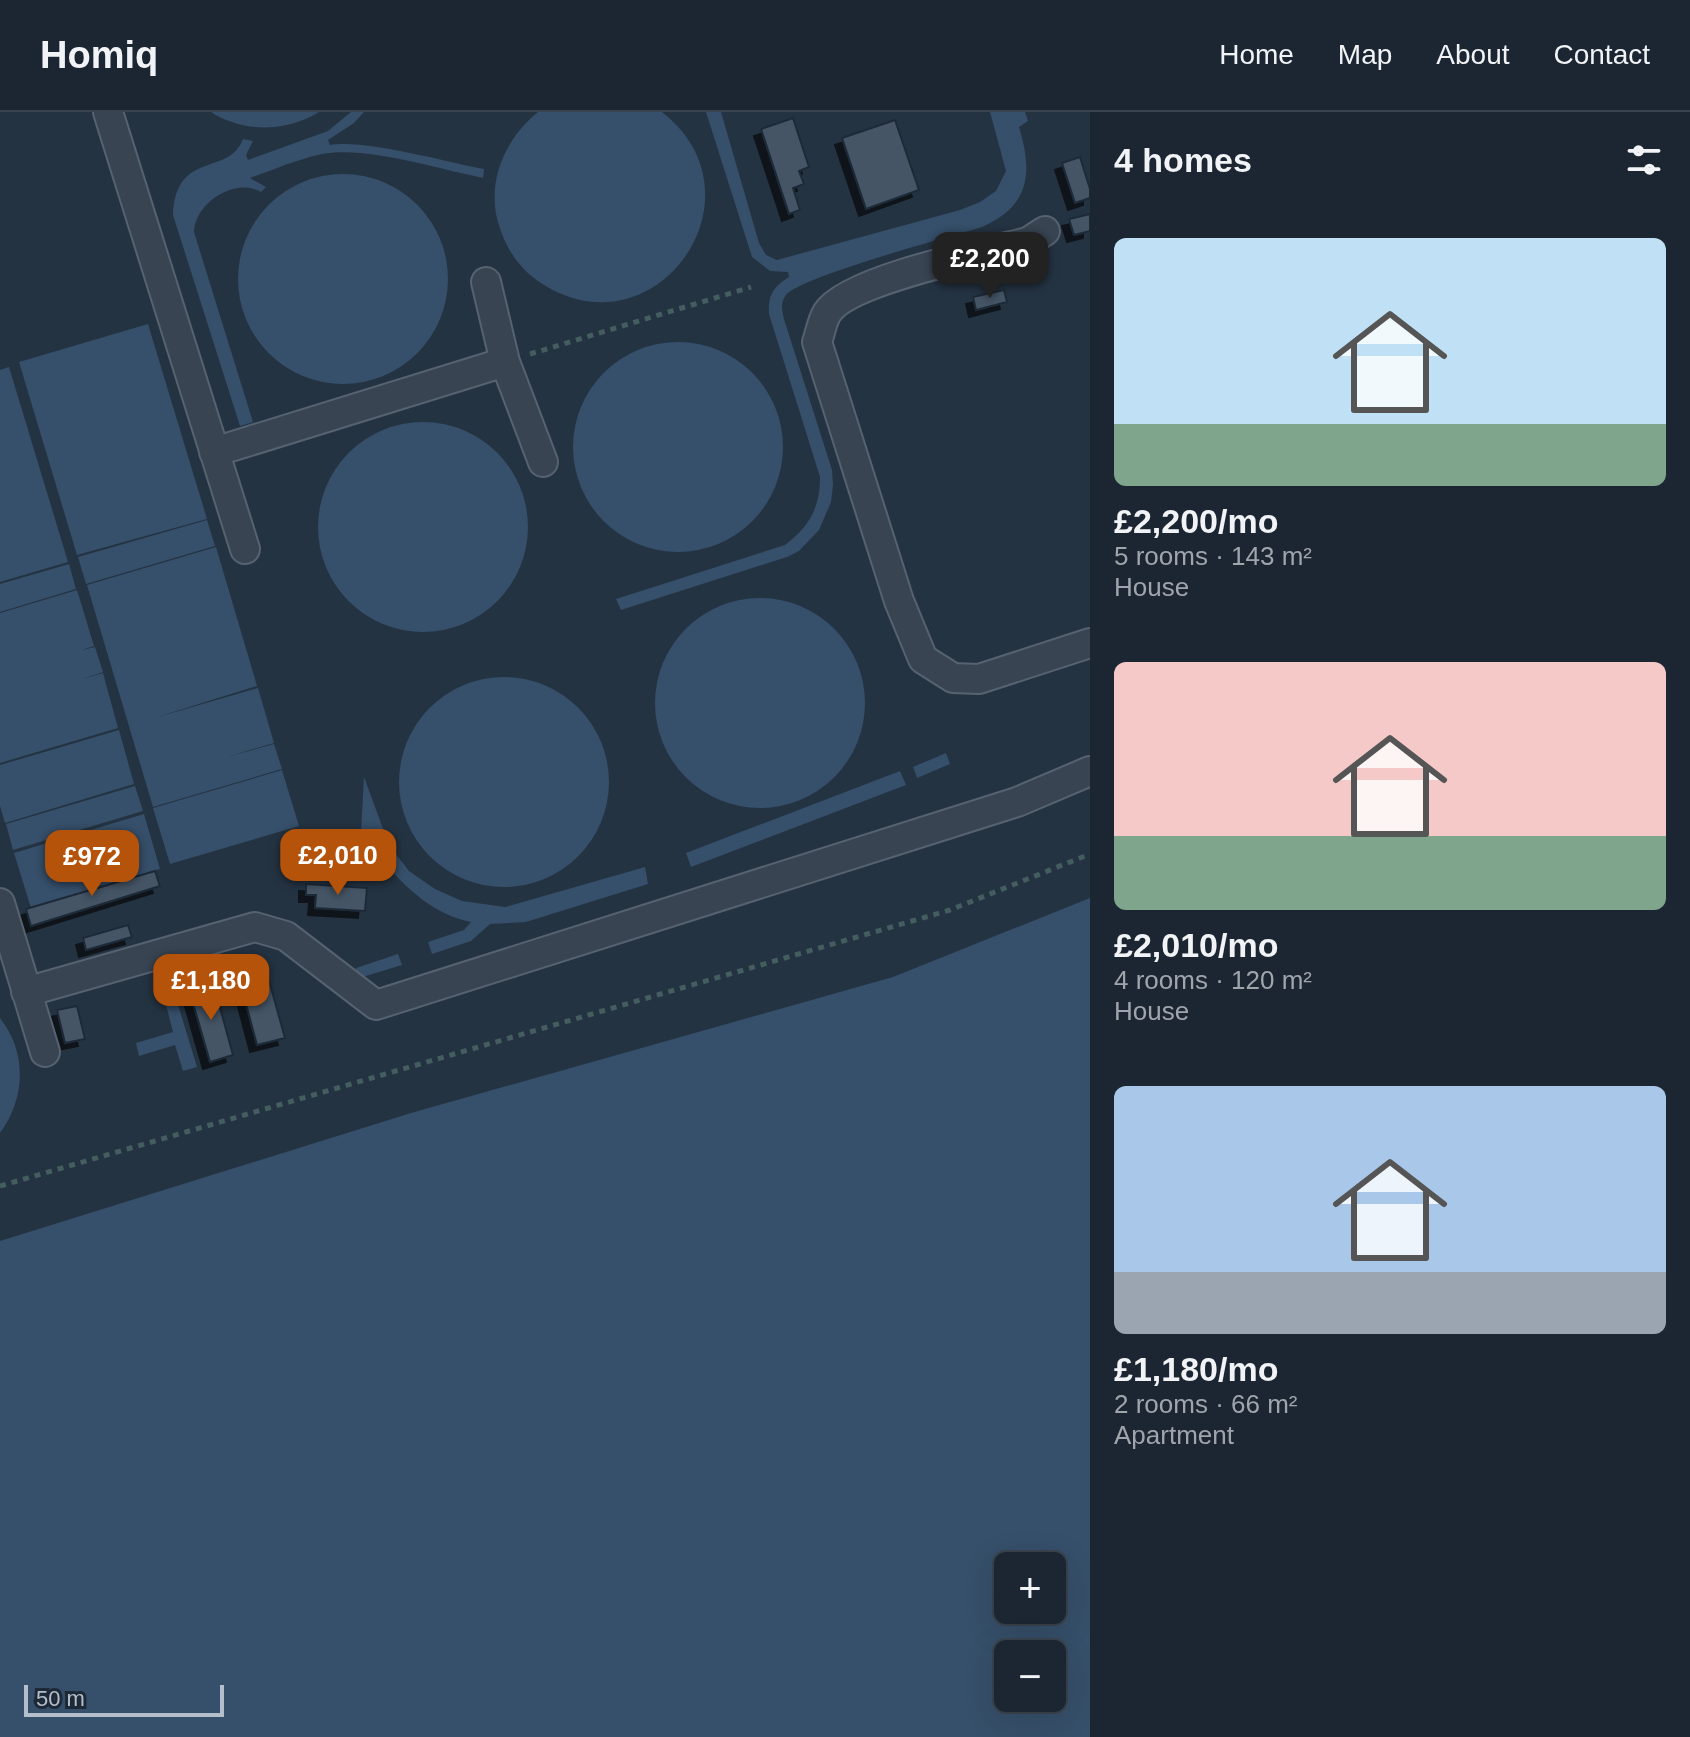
<!DOCTYPE html>
<meta charset="utf-8">
<style>
:root{--surface:#1b2632;--page:#28323e;--text:#f1f3f6;--muted:#a0a5ac;--line:#39434d;--accent:#b45309}
body{margin:0;font-family:Arial,sans-serif;background:var(--page);color:var(--text);height:100vh;display:flex;flex-direction:column;font-size:30px;white-space:nowrap}
*{box-sizing:border-box;margin:0}
p{font-size:26px;color:var(--muted)}
.icon{flex:none;width:44px;height:44px;fill:none;stroke:currentColor;stroke-width:2;stroke-linecap:round;stroke-linejoin:round}
.map{position:relative;flex:1;overflow:hidden}
.drawer{display:flex;flex-direction:column;background:var(--surface);width:600px}
.drawer>*{flex:none}
.tools{position:absolute;left:994px;top:1440px;display:grid;gap:16px}
.tools a{display:grid;place-items:center;width:72px;height:72px;border-radius:12px;background:var(--surface);box-shadow:0 8px 32px #0002,0 0 0 2px var(--line);font-size:40px}
.scale{position:absolute;left:24px;bottom:20px;width:200px;box-sizing:border-box;padding-left:8px;border:4px solid #b5bfcc;border-top:0;font-size:22px;line-height:28px;white-space:nowrap;color:#b5bfcc;-webkit-text-stroke:6px #1d2937;paint-order:stroke}
.price{position:absolute;translate:-50% -68px;padding:0 18px;border-radius:16px;background:var(--accent);color:#fff;font-size:26px;line-height:52px;filter:drop-shadow(0 2px 4px #0008)}
.price::after{content:'';position:absolute;left:50%;top:48px;width:24px;height:18px;margin-left:-12px;background:inherit;clip-path:polygon(0 0,100% 0,50% 100%)}
.price.on{background:#222;color:#fff}
ul{padding:0;list-style:none}
li{display:grid;align-content:center;gap:16px;height:424px;padding:0 24px}
li span{display:grid;place-items:center;height:248px;border-radius:12px;color:#555}
li>.icon{margin-inline-start:auto}
span .icon{width:144px;height:144px;fill:#fffc;stroke-width:1}
li b{font-size:34px}
h2{display:flex;justify-content:space-between;align-items:center;height:96px;padding:0 24px;font-size:34px}
header{display:flex;align-items:center;gap:48px;box-sizing:border-box;height:112px;padding:0 40px;background:var(--surface);border-bottom:2px solid var(--line)}
header strong{font-size:38px}
nav{display:flex;gap:44px;margin-inline-start:auto;font-size:28px}
main{display:flex;flex:1;min-height:0}
.map>svg:first-child{display:block}
.water{fill:#364f6a;fill-rule:evenodd}
.building{fill:#456;stroke:#1f2b39;stroke-width:2;filter:url(#shadow)}
.lines{fill:none;stroke-linecap:round;stroke-linejoin:round}
.minor-casing{stroke:#56626f;stroke-width:32}
.path{stroke:#445e60;stroke-width:5;stroke-dasharray:6 6;stroke-linecap:butt}
.minor{stroke:#384452;stroke-width:28}
</style>
<header>
<strong>Homiq</strong>
<nav><a>Home</a><a>Map</a><a>About</a><a>Contact</a></nav>
</header>
<main>
<div class="map">
<svg width="1090" height="1625" viewBox="0 0 1090 1625">
<defs>
<filter id="shadow"><feDropShadow dx="-7" dy="7" stdDeviation="0" flood-color="#0009"/></filter>
</defs>
<rect width="100%" height="100%" fill="#243342"/>
<path class="water" d="M211,0H319C287,20 243,21 211,0Z
M351,0H364L354,11L328,28L330,33C365,27 446,50 484,57L483,66C438,57 367,34 322,42C298,47 273,58 250,66L266,75L261,80C235,65 195,91 194,120L253,310L240,314L173,103C176,37 229,65 243,27L253,29L246,43L248,48L328,19Z
M538,0H662C770,84 655,246 541,171C516,155 502,130 496,102C489,63 508,24 538,0Z
M706,0H721L759,131L766,143L777,148L960,98L980,90L996,79L1006,59L990,0H1025L1028,9L1019,15C1033,61 1030,94 982,115C952,124 800,165 786,183C780,191 782,198 784,207L832,358L833,373L831,390L819,418L799,439L787,445L621,498L616,487L785,433C810,414 820,395 820,365L769,202C768,183 773,175 789,165L788,160L770,159L752,145Z
M238 167a105 105 0 1 1 210 0a105 105 0 1 1-210 0Z
M148,212L207,407L77,443L19,250Z
M573 335a105 105 0 1 1 210 0a105 105 0 1 1-210 0Z
M9,255L68,450L0,470V258Z
M318 415a105 105 0 1 1 210 0a105 105 0 1 1-210 0Z
M207,408L215,434L86,472L78,445Z
M216,435L257,574L154,606L258,576L274,631L230,644L274,632L282,657L153,695L87,473Z
M69,452L76,477L0,500V472Z
M77,478L94,534L82,538L95,535L103,560L82,567L103,561L118,616L0,651V501Z
M655 591a105 105 0 1 1 210 0a105 105 0 1 1-210 0Z
M399 670a105 105 0 1 1 210 0a105 105 0 1 1-210 0Z
M119,618L134,672L5,711L0,694V653Z
M946,641L950,652L917,666L913,655Z
M282,658L299,714L170,752L153,696Z
M900,659L906,673L691,755L686,741Z
M364,665L389,733L409,759L435,777L462,789L505,795L645,755L648,772L526,810L490,812L471,829L432,842L428,830L464,818L471,810C430,802 401,771 374,739H360Z
M135,674L143,699L13,738L6,712Z
M144,702L160,757L31,796L14,741Z
M1090,786V1625H0V1129L411,1001L893,865ZM1052,1454V1498H1008V1454ZM1052,1542V1586H1008V1542Z
M398,842L402,853L359,866L356,856Z
M176,886L197,955L183,959L175,933L139,944L136,931L173,920L165,889Z
M0,906C27,940 26,986 0,1021Z"/>
<path class="building" d="M793,6L809,55L799,59L804,72L793,76L800,98L789,102L761,17Z
M895,8L919,78L866,97L842,26Z
M1080,45L1090,77V86L1075,91L1062,51Z
M1090,102V119L1074,123L1069,107Z
M1004,178L1007,190L976,198L973,185Z
M155,759L160,774L31,814L26,797Z
M306,772L367,776L365,799L315,796L316,783H306Z
M128,813L132,825L86,838L83,826Z
M265,854L285,926L257,933L238,862Z
M213,870L233,943L210,950L189,877Z
M77,894L85,927L65,931L57,898Z"/>
<g class="lines">
<g class="minor-casing">
<path id="minor" d="M108,0L245,437
M1045,119L1028,130C987,140 847,168 827,201C822,209 820,222 817,230L899,489L923,547L953,566L979,567L1090,531
M486,170L505,250L543,350
M214,340L505,250
M0,791L45,940
M26,880L255,815L286,824L376,893L1017,690L1090,659"/>
</g>
<path class="path" d="M530,242L751,175
M0,1074L950,798L1090,742"/>
<use href="#minor" class="minor"/>
</g>
</svg>
<div class="tools">
<a>+</a>
<a>−</a>
</div>
<div class="scale">50 m</div>
<b class="price on" style="left:990px;top:188px">£2,200</b>
<b class="price" style="left:338px;top:785px">£2,010</b>
<b class="price" style="left:92px;top:786px">£972</b>
<b class="price" style="left:211px;top:910px">£1,180</b>
</div>
<section class="drawer">
<h2>4 homes<svg class="icon" aria-label="filters" viewBox="0 0 24 24"><path d="M4 7h16M4 17h16"/><circle cx="9" cy="7" r="2"/><circle cx="15" cy="17" r="2"/></svg></h2>
<ul>
<li><span style="background:linear-gradient(#bfe0f5 75%,#7fa58c 0)"><svg class="icon" aria-label="home" viewBox="0 0 24 24"><path d="M3 11l9-7 9 7M6 9v11h12V9"/></svg></span><div><b>£2,200/mo</b><p>5 rooms · 143 m²</p><p>House</p></div></li>
<li><span style="background:linear-gradient(#f6c9c9 70%,#7fa58c 0)"><svg class="icon" aria-label="home" viewBox="0 0 24 24"><path d="M3 11l9-7 9 7M6 9v11h12V9"/></svg></span><div><b>£2,010/mo</b><p>4 rooms · 120 m²</p><p>House</p></div></li>
<li><span style="background:linear-gradient(#a9c7e8 75%,#9aa5b1 0)"><svg class="icon" aria-label="home" viewBox="0 0 24 24"><path d="M3 11l9-7 9 7M6 9v11h12V9"/></svg></span><div><b>£1,180/mo</b><p>2 rooms · 66 m²</p><p>Apartment</p></div></li>
</ul>
</section>
</main>
